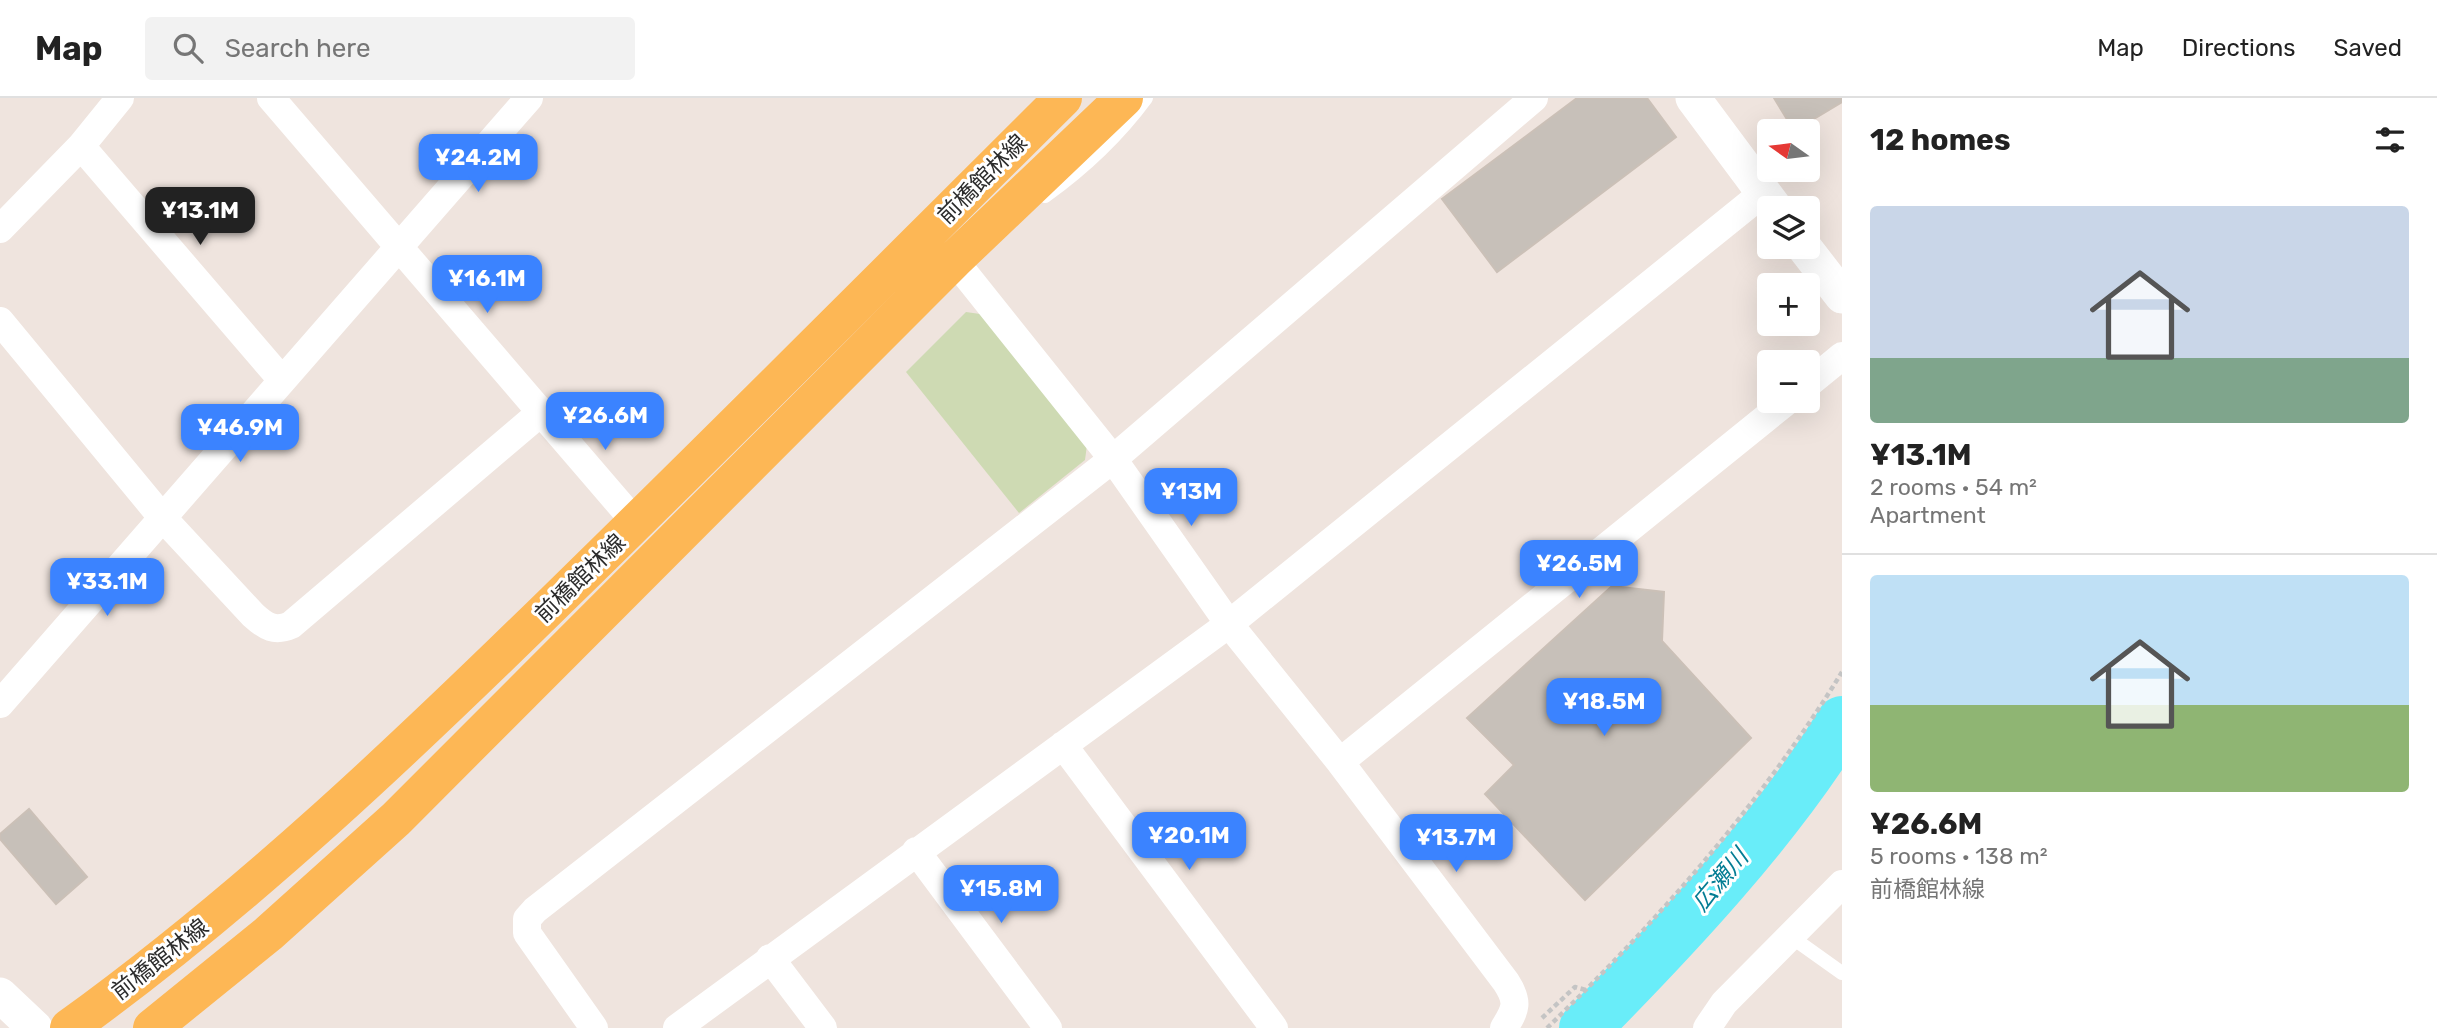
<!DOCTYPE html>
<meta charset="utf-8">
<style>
:root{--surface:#fff;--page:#f2f2f2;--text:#222;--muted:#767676;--line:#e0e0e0;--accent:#3b83ff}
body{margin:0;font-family:Rubik,"Noto Sans JP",sans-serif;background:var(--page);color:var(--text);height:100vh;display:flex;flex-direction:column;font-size:26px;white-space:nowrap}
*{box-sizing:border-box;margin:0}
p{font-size:23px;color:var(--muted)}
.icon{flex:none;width:38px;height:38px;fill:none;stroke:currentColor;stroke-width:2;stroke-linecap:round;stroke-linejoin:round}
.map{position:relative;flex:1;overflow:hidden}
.sheet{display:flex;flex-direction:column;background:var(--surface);width:595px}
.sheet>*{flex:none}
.needle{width:46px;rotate:284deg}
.buttons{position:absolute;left:1757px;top:21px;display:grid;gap:14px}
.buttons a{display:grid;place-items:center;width:63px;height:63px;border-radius:7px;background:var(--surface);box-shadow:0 7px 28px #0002;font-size:35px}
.price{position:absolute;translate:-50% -60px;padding:0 16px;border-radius:14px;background:var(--accent);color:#fff;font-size:23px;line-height:46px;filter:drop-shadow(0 2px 4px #0008)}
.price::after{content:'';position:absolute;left:50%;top:42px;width:21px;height:16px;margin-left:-10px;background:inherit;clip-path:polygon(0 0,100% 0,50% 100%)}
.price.selected{background:#222;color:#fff}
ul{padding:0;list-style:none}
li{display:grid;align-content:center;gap:14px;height:371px;padding:0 28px}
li+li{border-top:2px solid var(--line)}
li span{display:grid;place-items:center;height:217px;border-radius:7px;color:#555}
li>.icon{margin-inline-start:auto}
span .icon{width:126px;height:126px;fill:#fffc;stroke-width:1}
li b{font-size:30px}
h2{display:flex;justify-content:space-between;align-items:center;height:84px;padding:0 28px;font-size:30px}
header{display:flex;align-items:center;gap:42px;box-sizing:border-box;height:98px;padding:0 35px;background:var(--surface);border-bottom:2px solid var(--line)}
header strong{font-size:33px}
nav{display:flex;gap:38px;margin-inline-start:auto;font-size:24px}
.search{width:490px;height:63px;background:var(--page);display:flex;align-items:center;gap:18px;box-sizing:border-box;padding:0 24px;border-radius:7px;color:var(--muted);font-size:26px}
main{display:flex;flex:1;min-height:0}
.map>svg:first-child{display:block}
.cemetery{fill:#cedab3}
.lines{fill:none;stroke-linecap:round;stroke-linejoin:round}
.river{stroke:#69edf9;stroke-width:52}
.building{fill:#c7c0b9;stroke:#cbc0b7;stroke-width:2}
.path{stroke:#c4c4c4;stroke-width:4.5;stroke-dasharray:5 3.5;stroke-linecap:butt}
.service{stroke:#fff;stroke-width:14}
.minor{stroke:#fff;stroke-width:28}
.tertiary{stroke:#fff;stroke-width:35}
.primary{stroke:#fdb755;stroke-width:38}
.labels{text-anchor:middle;stroke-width:6;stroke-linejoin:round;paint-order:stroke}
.street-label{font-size:23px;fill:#2c2c2c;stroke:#fff}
.water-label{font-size:24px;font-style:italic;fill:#047d94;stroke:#fff}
</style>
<header>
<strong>Map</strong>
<div class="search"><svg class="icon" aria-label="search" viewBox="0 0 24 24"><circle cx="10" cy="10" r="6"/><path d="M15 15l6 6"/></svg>Search here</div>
<nav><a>Map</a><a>Directions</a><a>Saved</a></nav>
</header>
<main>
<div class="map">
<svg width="1842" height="930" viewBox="0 0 1842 930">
<rect width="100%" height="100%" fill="#efe4de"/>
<path class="cemetery" d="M966,214L980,216L1087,347L1085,362L1019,415L906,274Z"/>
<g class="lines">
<path class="river" d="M1585,930C1673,841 1777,731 1842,624"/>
</g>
<path class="building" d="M1577,0H1647L1676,39L1497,174L1442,101Z
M1774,0H1842V4L1794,33Z
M1612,488L1664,494L1662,543L1751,640L1585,802L1485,696L1514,667L1467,620Z
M29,711L87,779L56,806L0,741V736Z"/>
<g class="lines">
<path class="path" d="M1542,920L1575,889L1586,892
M1547,930C1658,823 1761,706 1842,574"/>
<path class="service" d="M1045,98C1084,70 1118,38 1146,0
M1790,838L1842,875"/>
<path class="minor" d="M271,0L636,425
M81,48L282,282
M0,131L81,48L120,0
M954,162L1113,361L1229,526L1340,664L1506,884C1519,904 1516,911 1504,930
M0,223L161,418L253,517C266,529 275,534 291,527L539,316
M1808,286L1842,258
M0,606L529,0
M1063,647L1274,930
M1340,664L1787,303
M916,753L1048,930
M770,860L823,930
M594,930L527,835V821L535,812L1113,361L1534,0
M677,930L1229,526L1763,95
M1707,930L1724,905L1842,786"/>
<path class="tertiary" d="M1693,0L1775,110
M1804,149L1842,198
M0,897L35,930"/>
<path class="primary" d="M69,930C249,800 409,647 567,492C734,329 898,164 1063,0
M152,930L268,836L396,721L954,162L1124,0"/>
</g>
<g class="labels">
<g class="street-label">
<text transform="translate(982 81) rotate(-45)" y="8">前橋館林線</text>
<text transform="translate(580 480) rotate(-44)" y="8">前橋館林線</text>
<text transform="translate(160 861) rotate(-38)" y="8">前橋館林線</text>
</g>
<g class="water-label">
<text transform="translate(1720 782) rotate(-50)" y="8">広瀬川</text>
</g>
</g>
</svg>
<div class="buttons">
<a><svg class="needle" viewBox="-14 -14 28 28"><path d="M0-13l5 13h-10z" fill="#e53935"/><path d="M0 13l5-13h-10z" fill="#767676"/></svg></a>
<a><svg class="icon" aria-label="layers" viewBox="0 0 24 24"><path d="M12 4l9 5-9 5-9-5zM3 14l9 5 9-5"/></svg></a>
<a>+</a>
<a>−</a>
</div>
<b class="price" style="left:478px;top:96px">¥24.2M</b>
<b class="price selected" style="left:200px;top:149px">¥13.1M</b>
<b class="price" style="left:487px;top:217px">¥16.1M</b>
<b class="price" style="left:605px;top:354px">¥26.6M</b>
<b class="price" style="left:240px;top:366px">¥46.9M</b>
<b class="price" style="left:1191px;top:430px">¥13M</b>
<b class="price" style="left:1579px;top:502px">¥26.5M</b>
<b class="price" style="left:107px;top:520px">¥33.1M</b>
<b class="price" style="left:1604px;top:640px">¥18.5M</b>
<b class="price" style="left:1189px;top:774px">¥20.1M</b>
<b class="price" style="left:1456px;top:776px">¥13.7M</b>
<b class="price" style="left:1001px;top:827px">¥15.8M</b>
</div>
<section class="sheet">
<h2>12 homes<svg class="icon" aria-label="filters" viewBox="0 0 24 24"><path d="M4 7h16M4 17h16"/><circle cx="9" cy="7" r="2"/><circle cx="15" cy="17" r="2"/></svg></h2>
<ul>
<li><span style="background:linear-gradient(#c9d6e8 70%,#7fa58c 0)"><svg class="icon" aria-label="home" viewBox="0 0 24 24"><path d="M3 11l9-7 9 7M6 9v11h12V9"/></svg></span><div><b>¥13.1M</b><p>2 rooms · 54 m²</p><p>Apartment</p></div></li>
<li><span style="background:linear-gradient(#bfe0f5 60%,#8fb573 0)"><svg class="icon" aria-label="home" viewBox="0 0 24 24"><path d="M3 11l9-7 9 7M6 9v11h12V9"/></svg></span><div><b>¥26.6M</b><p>5 rooms · 138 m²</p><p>前橋館林線</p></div></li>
</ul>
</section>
</main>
